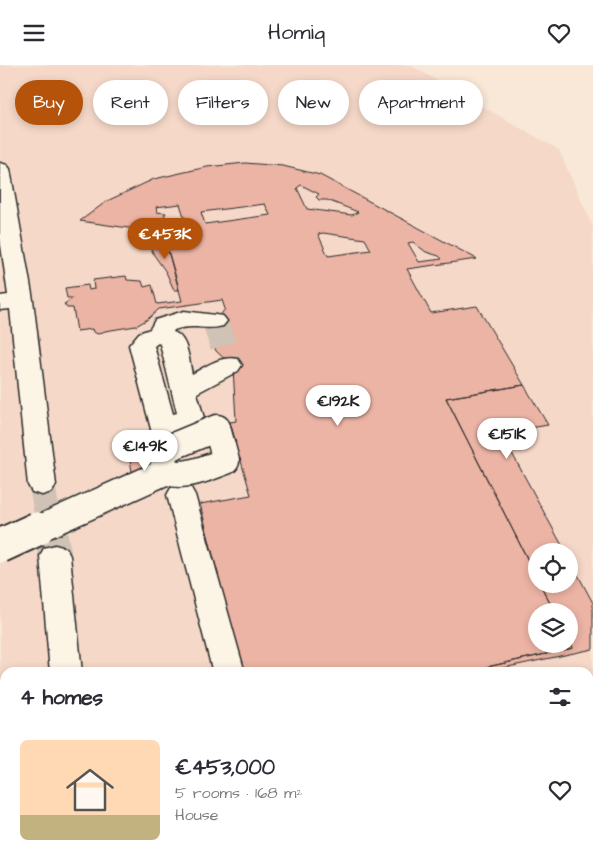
<!DOCTYPE html>
<meta charset="utf-8">
<style>
:root{--surface:#fff;--page:#f2f2f3;--text:#2b2b33;--muted:#7c7c81;--accent:#b45309}
body{margin:0;font-family:"Architects Daughter",sans-serif;background:var(--page);color:var(--text);height:100vh;display:flex;flex-direction:column;font-size:19px;white-space:nowrap}
*{box-sizing:border-box;margin:0}
p{font-size:16px;color:var(--muted)}
.icon{flex:none;width:28px;height:28px;fill:none;stroke:currentColor;stroke-width:2;stroke-linecap:round;stroke-linejoin:round}
.map{position:relative;flex:1;overflow:hidden}
.details{position:absolute;left:0px;top:602px;width:594px;height:196px;display:flex;flex-direction:column;background:var(--surface);border-radius:15px 15px 0 0;box-shadow:0 2px 8px #0003}
.details>*{flex:none}
.hud{position:absolute;left:15px;top:15px;width:564px;height:45px;display:flex;gap:10px}
.tools{position:absolute;left:528px;top:478px;display:grid;gap:10px}
.tools a{display:grid;place-items:center;width:50px;height:50px;border-radius:50%;background:var(--surface);box-shadow:0 2px 8px #0003;font-size:25px}
.price{position:absolute;translate:-50% -42px;padding:0 11px;border-radius:18px;background:#fff;color:#222;font-size:16px;line-height:32px;filter:drop-shadow(0 1px 2px #0008)}
.price::after{content:'';position:absolute;left:50%;top:30px;width:15px;height:11px;margin-left:-8px;background:inherit;clip-path:polygon(0 0,100% 0,50% 100%)}
.price.selected{background:var(--accent);color:#fff}
ul{padding:0;list-style:none}
li{display:flex;align-items:center;gap:15px;height:125px;padding:0 20px}
li span{display:grid;place-items:center;flex:none;width:140px;height:100px;border-radius:8px;color:#555}
li>.icon{margin-inline-start:auto}
span .icon{width:60px;height:60px;fill:#fffc;stroke-width:1}
li b{font-size:21px}
h2{display:flex;justify-content:space-between;align-items:center;height:60px;padding:0 20px;font-size:21px}
.tag{padding:0 18px;border-radius:22px;background:var(--surface);box-shadow:0 2px 8px #0003;font-size:18px;line-height:45px}
.tag.selected{background:var(--accent);color:#fff}
header{display:flex;justify-content:space-between;align-items:center;height:65px;padding:0 20px;background:var(--surface);font-size:22px;font-weight:600}
.map>svg:first-child{display:block}
.built{fill:#f5d8c8;fill-rule:evenodd}
.building{fill:#ecb4a4;stroke:#2b2b2b;fill-rule:evenodd}
.lines{fill:none;stroke-linecap:round;stroke-linejoin:round}
.minor-tunnel-far1{stroke:#d0c2b5;stroke-width:26;stroke-dasharray:26 13;stroke-linecap:butt}
.minor-tunnel{stroke:#d0c2b5;stroke-width:33;stroke-dasharray:33 16;stroke-linecap:butt}
.minor-casing{stroke:#2b2b2b;stroke-width:3}
.minor{fill:#fcf5e5;fill-rule:evenodd}
.minor-bridge-far1-casing{stroke:#2b2b2b;stroke-width:29;stroke-linecap:butt}
.minor-bridge-casing{stroke:#2b2b2b;stroke-width:37;stroke-linecap:butt}
.minor-bridge-far1{stroke:#fcf5e5;stroke-width:26}
.minor-bridge{stroke:#fcf5e5;stroke-width:33}
</style>
<header><svg class="icon" aria-label="menu" viewBox="0 0 24 24"><path d="M4 6h16M4 12h16M4 18h16"/></svg>Homiq<svg class="icon" aria-label="heart" viewBox="0 0 24 24"><path d="M12 20l-8-8c-3-5 5-10 8-4 3-6 11-1 8 4z"/></svg></header>
<div class="map">
<svg width="593" height="798" viewBox="0 0 593 798">
<rect width="100%" height="100%" fill="#f9e8d8"/>
<filter id="ink" filterUnits="userSpaceOnUse"><feTurbulence type="fractalNoise" baseFrequency=".02" numOctaves="2"/><feDisplacementMap in="SourceGraphic" scale="10" xChannelSelector="R" yChannelSelector="G"/><feConvolveMatrix kernelMatrix="1 2 1 2 8 2 1 2 1" color-interpolation-filters="sRGB"/></filter>
<g filter="url(#ink)">
<path class="built" d="M0,0H410L559,85L593,162V798H0ZM536,486H569V519H536ZM536,546H569V579H536ZM5,608H589V794H5Z"/>
<path class="building" d="M245,98L283,101L320,110L477,194L407,204L431,248L477,241L524,320L446,333L536,511V519H540L554,546H536V579H569V575L573,583L487,602L489,606L483,608H243L200,439L251,430L240,393H236L232,379L236,378L230,357L236,356L233,302L216,286L211,273L213,260L225,244L222,235L159,244L148,254L136,261L105,266L98,269L93,267L92,264L77,266L73,243H67L64,239L72,234V233H67L65,223L88,220L89,225L94,224L93,215L126,211L127,215L142,216L144,222L152,220L157,239L182,236L163,168L80,156L107,136L154,114L207,102ZM301,120L319,129L316,132L319,135H327L358,147L352,150L307,144L297,123ZM180,139L186,158L162,155L166,148L157,147L156,142ZM265,139L270,150L205,159L201,147ZM323,168L365,174L371,185L328,191L318,169ZM413,177L426,187L439,191L442,194L419,197L408,178Z
M165,175L177,216L179,225H174L166,207L154,190L148,177Z
M524,320L548,360L501,368L565,486H536V511L446,333Z
M155,391L161,419L135,423L130,395Z
M569,493L593,538V584L489,606L487,602L573,583L569,575V546H554L540,519H569Z
M321,794H424L426,798H304Z
M424,794H533L535,798H426Z"/>
<g class="lines">
<path class="minor-tunnel-far1" d="M215,256L229,300
M42,420L50,466"/>
<path class="minor-tunnel" d="M50,464L55,491"/>
<g class="minor-casing">
<path id="minor" d="M0,98L7,100L10,104L33,235L56,420L52,427L42,430L32,427L28,420L10,244L0,245V231L8,230L0,173Z
M184,246L223,251L227,256L223,261C205,266 194,258 174,265L173,267C188,271 189,296 192,309C207,301 221,290 238,294L242,300L238,306L197,328L204,353L200,359L181,365L174,375L165,377L156,375L152,368L129,280L139,268L150,264L155,255ZM158,278L160,279L177,348L173,349L154,281Z
M181,420L191,423L195,430L245,608H213L167,430L171,423Z
M55,480L66,483L70,491L82,608H50L40,491L44,483Z
M589,752L593,753V795L589,794Z
M65,794H102L104,798H66Z
M182,794H237L235,798H180Z
M498,794H536L538,798H500Z"/>
</g>
<use href="#minor" class="minor"/>
<g class="minor-bridge-far1-casing">
<path id="minor-bridge-far1" d="M217,363L226,396C212,401 177,417 166,404C162,400 164,390 164,385Z
M34,466L167,406"/>
</g>
<g class="minor-bridge-casing">
<path id="minor-bridge" d="M0,481L37,464"/>
</g>
<use href="#minor-bridge-far1" class="minor-bridge-far1"/>
<use href="#minor-bridge" class="minor-bridge"/>
</g>
</g>
</svg>
<div class="tools">
<a><svg class="icon" aria-label="locate" viewBox="0 0 24 24"><circle cx="12" cy="12" r="6"/><path d="M12 2v4M12 18v4M2 12h4M18 12h4"/></svg></a>
<a><svg class="icon" aria-label="layers" viewBox="0 0 24 24"><path d="M12 4l9 5-9 5-9-5zM3 14l9 5 9-5"/></svg></a>
</div>
<b class="price selected" style="left:165px;top:195px">€453K</b>
<b class="price" style="left:338px;top:362px">€192K</b>
<b class="price" style="left:507px;top:395px">€151K</b>
<b class="price" style="left:145px;top:407px">€149K</b>
<div class="hud">
<a class="tag selected">Buy</a>
<a class="tag">Rent</a>
<a class="tag">Filters</a>
<a class="tag">New</a>
<a class="tag">Apartment</a>
</div>
<section class="details">
<h2>4 homes<svg class="icon" aria-label="filters" viewBox="0 0 24 24"><path d="M4 7h16M4 17h16"/><circle cx="9" cy="7" r="2"/><circle cx="15" cy="17" r="2"/></svg></h2>
<ul>
<li><span style="background:linear-gradient(#ffd9b3 75%,#c2b280 0)"><svg class="icon" aria-label="home" viewBox="0 0 24 24"><path d="M3 11l9-7 9 7M6 9v11h12V9"/></svg></span><div><b>€453,000</b><p>5 rooms · 168 m²</p><p>House</p></div><svg class="icon" aria-label="heart" viewBox="0 0 24 24"><path d="M12 20l-8-8c-3-5 5-10 8-4 3-6 11-1 8 4z"/></svg></li>
</ul>
</section>
</div>
